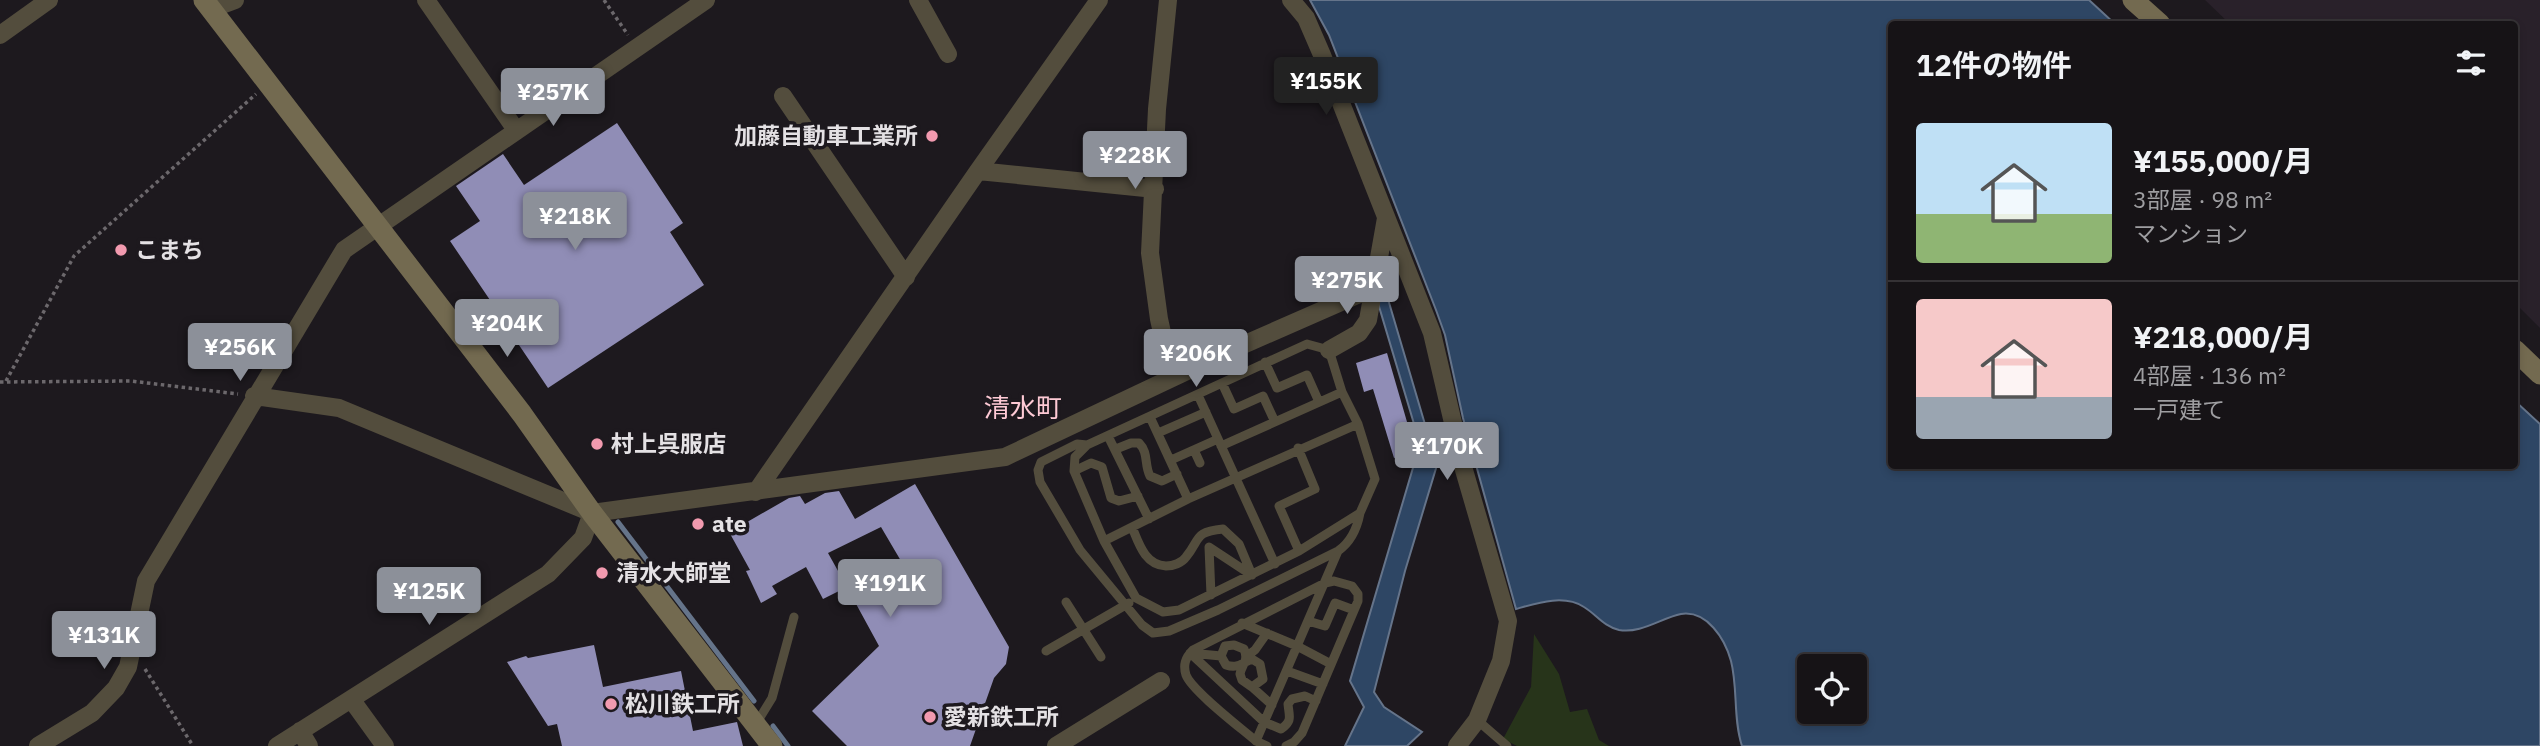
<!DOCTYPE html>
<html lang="ja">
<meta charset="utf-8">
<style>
:root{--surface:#161316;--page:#232023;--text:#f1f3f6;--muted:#9e9ea1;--line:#353235;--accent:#8c9099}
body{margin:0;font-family:"IBM Plex Sans","Noto Sans JP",sans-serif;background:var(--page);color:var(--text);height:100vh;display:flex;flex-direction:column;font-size:26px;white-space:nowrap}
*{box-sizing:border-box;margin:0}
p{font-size:23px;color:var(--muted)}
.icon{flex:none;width:38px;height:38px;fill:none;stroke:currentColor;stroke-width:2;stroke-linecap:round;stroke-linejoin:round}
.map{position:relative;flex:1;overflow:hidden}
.panel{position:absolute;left:1888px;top:21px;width:630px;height:448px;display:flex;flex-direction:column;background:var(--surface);border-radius:7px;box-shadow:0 4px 10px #0003,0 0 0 2px var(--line)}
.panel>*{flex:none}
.controls{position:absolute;left:1797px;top:654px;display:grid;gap:14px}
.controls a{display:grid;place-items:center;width:70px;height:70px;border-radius:7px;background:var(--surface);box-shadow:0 4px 10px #0003,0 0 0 2px var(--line);font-size:35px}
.price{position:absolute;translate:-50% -60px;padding:0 16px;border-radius:7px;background:var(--accent);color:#fff;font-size:23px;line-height:46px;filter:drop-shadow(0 2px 4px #0008)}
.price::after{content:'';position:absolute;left:50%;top:42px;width:21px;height:16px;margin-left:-10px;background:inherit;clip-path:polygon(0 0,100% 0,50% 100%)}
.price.selected{background:#222;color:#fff}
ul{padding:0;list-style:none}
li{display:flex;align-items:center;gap:21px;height:175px;padding:0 28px}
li+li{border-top:2px solid var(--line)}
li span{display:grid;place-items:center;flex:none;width:196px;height:140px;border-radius:7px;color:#555}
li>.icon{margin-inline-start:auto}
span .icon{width:84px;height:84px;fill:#fffc;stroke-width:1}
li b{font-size:30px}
h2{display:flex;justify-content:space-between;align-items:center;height:84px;padding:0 28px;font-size:30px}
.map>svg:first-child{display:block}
.built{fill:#29212a}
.green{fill:#27341a}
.water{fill:#2e4664;stroke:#65748a;stroke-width:2;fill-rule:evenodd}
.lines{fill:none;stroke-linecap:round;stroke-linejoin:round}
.stream{stroke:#65748a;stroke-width:5}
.building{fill:#908db6}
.path{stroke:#6c686c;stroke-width:3.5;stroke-dasharray:3.5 3.5;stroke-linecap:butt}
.lane{stroke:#534d3d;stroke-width:9}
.street{stroke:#534d3d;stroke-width:18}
.secondary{stroke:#736a50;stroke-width:21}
.poi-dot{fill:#f29aaf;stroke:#1d191e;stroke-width:2.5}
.labels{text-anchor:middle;stroke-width:7;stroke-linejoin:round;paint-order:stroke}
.poi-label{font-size:23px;font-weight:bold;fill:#e4e1e4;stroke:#1d191e;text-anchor:start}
.quarter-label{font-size:26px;fill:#fecad5;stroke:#1d191e}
</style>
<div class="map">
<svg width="2540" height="746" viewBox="0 0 2540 746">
<rect width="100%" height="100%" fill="#1d191e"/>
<path class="built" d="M2205,0H2540V328L2515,303V24H2230Z"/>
<path class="green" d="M1534,634L1559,674L1570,712L1587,709L1599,740L1609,746H1517L1503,739L1531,687Z"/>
<path class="water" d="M1310,0H2089L2115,24H1892V466H2515V401L2540,424V746H1742C1733,719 1738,688 1731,661C1725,639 1707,610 1681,614C1661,618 1641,634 1619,630C1603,626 1597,615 1584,607C1564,594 1537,603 1516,609L1463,418L1445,335L1436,310L1329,35ZM1810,667H1855V712H1810Z
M1385,289L1437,465L1405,571L1374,692L1384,707L1422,732L1407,746H1345L1364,707L1350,681L1420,444L1378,303Z"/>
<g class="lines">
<path class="stream" d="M618,522L754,701
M773,726L788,746"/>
</g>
<path class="building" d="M617,123L683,223L670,232L704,285L548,388L502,320L497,323L486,307L492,303L450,241L480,221L456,186L503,154L524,185Z
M1387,353L1414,446L1410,447V453L1394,458L1373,389L1364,392L1356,363Z
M915,484L1009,647L1006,664L994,678L970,746H847L812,711L879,646L849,591L901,561L881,527L828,553L847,587L823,599L806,567L772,586L777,594L761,603L746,571L750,570L728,530L741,523L742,525L789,498L800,496L805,504L825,493L839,491L855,519Z
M594,645L603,687L681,671L693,731L737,722L743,746H562L557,724L548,726L507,662L526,656L528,658Z"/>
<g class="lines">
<path class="path" d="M604,0L628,35
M6,381L74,256L256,94
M0,382L131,381L238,394
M145,669L193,746"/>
<path class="lane" d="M1307,344L1329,350L1342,392L1358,424L1375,479L1360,513L1299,551L1179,610L1163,612L1136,598L1104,541L1074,471L1075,457L1087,445Z
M1265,362L1277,388L1307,375L1319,402
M1222,383L1234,409L1263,396L1275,422
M1198,395L1275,564
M1150,417L1188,499
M1158,433L1206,412
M1108,436L1149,519
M1087,445L1077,444L1041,462L1038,470L1040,482L1080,550L1142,625L1153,633L1169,631L1218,610L1338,551C1351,542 1357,529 1360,513
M1221,446L1342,392
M1298,448L1315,489L1279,506L1299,551
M1116,449L1131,443H1139C1149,453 1144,465 1150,476L1162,481L1177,474
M1194,450L1200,463
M1171,460L1218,439
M1074,471L1091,463L1102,467L1111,498L1119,501L1138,496
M1132,527C1139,544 1145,565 1166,566C1173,566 1182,563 1186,557C1201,539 1193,532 1223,529L1239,544L1252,575
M1104,541L1188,499L1358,424
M1211,595L1209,547L1250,574
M1066,602L1101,657
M1308,621L1325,626L1335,603L1354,610
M1242,623L1297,646L1331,664
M1046,651L1129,603
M1190,653L1264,722L1281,729C1293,721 1289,716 1288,704L1292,699L1305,696L1316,701
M1190,653L1221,656
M1247,656L1255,650L1267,633
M1287,671L1323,684
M1252,687L1242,680L1240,674C1242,664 1249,661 1244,649L1234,645L1225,646L1221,656L1226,665C1238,669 1242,663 1252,659L1260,664L1263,679L1252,687L1272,705
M1477,720L1507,746
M756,724L772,698L794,617
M1256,741L1338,551
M1267,746L1256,741C1241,728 1192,691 1186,675C1183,665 1185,658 1193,650L1325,583L1334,581L1352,586L1358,594V601L1302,733L1294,742L1286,746"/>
<path class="street" d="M426,0L516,130
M918,0L948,54
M1168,0L1157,109L1150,253L1159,319L1172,378
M1291,0L1306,18L1322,55L1432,333L1464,470L1508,621L1501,661L1477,720L1457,746
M211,9L235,0
M0,35L49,0
M783,96L906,277
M978,171L1155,189
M1329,350L1359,333L1368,320L1386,218
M254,396L339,408L592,513L1005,457L1227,352L1373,288
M756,492L978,171L1099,0
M351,699L385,746
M300,731L309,746
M38,746L92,713L116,688L128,667L146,581L344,250L706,0
M277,746L548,574L583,538L592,513
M1056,746L1161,681"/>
<path class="secondary" d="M204,0L522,414L592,513L772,746
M2133,0L2160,24
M2515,350L2540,374"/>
</g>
<g class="poi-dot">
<circle cx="932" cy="136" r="7"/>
<circle cx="121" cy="250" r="7"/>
<circle cx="597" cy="444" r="7"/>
<circle cx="698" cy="524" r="7"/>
<circle cx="602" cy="573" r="7"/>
<circle cx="611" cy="704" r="7"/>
<circle cx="930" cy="717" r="7"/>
</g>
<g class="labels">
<g class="poi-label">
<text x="918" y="144" text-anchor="end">加藤自動車工業所</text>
<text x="135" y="258">こまち</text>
<text x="611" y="452">村上呉服店</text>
<text x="712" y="532">ate</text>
<text x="616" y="581">清水大師堂</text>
<text x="625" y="712">松川鉄工所</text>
<text x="944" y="725">愛新鉄工所</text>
</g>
<g class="quarter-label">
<text x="1023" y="417">清水町</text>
</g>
</g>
</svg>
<div class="controls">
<a><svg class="icon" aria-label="locate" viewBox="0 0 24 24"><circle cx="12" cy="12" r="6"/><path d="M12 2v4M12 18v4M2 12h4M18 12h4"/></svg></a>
</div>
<b class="price selected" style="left:1326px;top:117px">¥155K</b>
<b class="price" style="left:553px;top:128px">¥257K</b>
<b class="price" style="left:1135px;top:191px">¥228K</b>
<b class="price" style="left:575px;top:252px">¥218K</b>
<b class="price" style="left:1347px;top:316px">¥275K</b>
<b class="price" style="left:507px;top:359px">¥204K</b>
<b class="price" style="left:240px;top:383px">¥256K</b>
<b class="price" style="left:1196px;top:389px">¥206K</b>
<b class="price" style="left:1447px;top:482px">¥170K</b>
<b class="price" style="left:890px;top:619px">¥191K</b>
<b class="price" style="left:429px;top:627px">¥125K</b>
<b class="price" style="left:104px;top:671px">¥131K</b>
<section class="panel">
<h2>12件の物件<svg class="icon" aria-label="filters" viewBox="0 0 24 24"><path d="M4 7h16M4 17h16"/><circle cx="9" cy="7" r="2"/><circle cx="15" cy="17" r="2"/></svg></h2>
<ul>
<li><span style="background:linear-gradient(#bfe0f5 65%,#8fb573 0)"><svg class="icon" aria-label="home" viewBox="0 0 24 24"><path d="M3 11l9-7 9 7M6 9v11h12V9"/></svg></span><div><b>¥155,000/月</b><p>3部屋 · 98 m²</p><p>マンション</p></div></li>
<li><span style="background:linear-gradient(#f6c9c9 70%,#9aa5b1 0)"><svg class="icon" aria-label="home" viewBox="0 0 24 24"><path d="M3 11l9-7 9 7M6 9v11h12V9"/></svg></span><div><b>¥218,000/月</b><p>4部屋 · 136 m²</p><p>一戸建て</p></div></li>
</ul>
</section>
</div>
